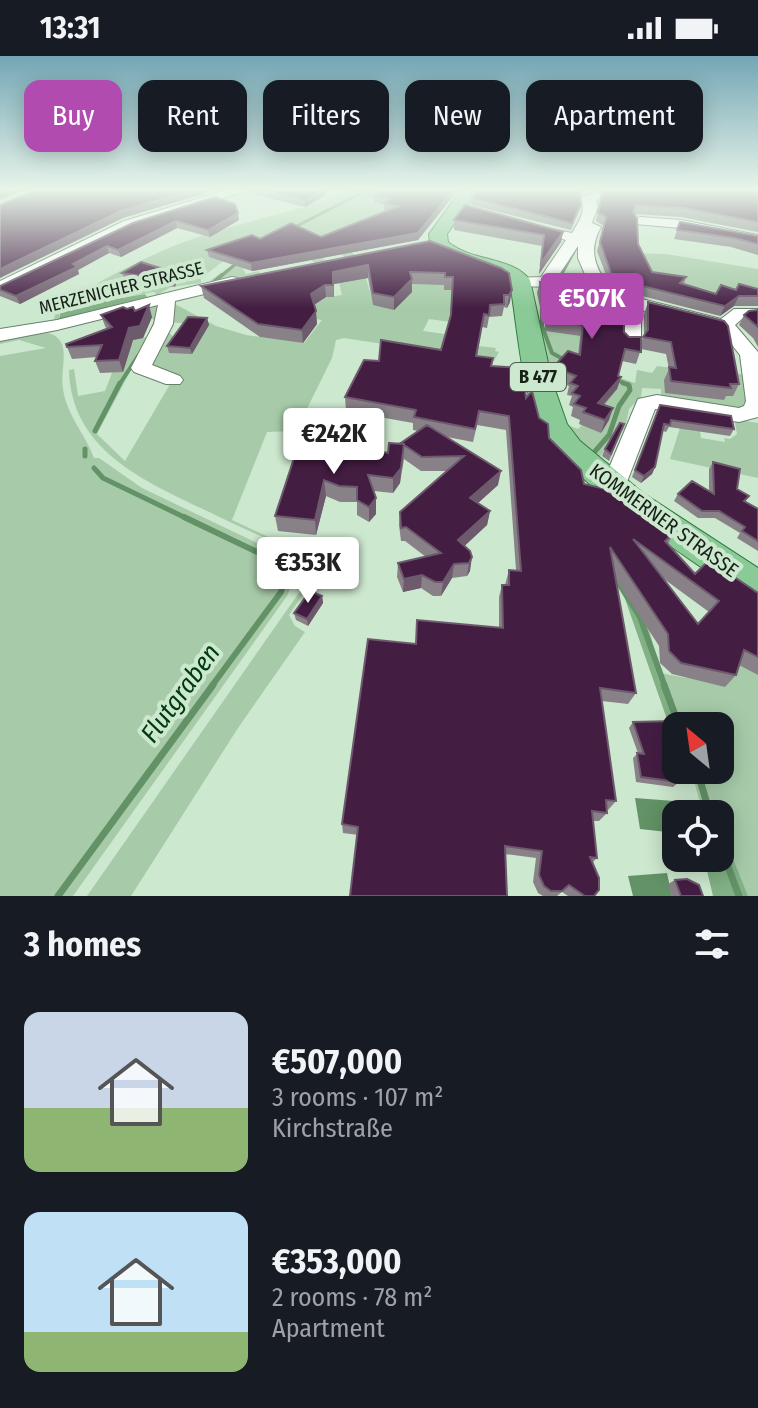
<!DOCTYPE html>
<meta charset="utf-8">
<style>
:root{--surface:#171b24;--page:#20242c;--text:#f1f3f6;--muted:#9ea1a6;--accent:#b24baf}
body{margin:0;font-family:"Fira Sans Condensed",sans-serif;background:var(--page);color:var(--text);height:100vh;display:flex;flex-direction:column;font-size:30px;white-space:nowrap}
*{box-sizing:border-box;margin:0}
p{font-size:26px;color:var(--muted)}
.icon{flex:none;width:44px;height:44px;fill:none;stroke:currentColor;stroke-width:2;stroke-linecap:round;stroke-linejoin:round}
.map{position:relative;height:840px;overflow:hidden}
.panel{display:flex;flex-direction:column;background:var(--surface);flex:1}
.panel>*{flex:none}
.hud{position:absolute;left:24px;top:24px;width:710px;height:72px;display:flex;gap:16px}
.needle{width:52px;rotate:331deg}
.tools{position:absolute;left:662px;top:656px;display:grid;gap:16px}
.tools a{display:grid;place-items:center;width:72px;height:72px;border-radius:16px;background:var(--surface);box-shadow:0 4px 20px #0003;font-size:40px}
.price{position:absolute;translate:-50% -68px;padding:0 18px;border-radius:8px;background:#fff;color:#222;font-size:26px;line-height:52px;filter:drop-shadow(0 2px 4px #0008)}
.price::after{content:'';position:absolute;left:50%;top:48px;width:24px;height:18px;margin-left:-12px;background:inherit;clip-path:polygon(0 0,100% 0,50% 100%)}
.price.current{background:var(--accent);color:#fff}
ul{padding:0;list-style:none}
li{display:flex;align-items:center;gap:24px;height:200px;padding:0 24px}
li span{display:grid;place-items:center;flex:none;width:224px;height:160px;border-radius:16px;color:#555}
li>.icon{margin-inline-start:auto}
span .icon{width:96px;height:96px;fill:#fffc;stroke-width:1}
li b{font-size:34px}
h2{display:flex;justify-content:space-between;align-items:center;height:96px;padding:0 24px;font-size:34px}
.pill{padding:0 28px;border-radius:16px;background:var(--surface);box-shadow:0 4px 20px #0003;font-size:28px;line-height:72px}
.pill.current{background:var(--accent);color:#fff}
.status{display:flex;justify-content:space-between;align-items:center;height:56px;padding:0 40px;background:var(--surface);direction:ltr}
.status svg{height:22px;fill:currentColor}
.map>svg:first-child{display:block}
.green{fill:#a7cba9}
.forest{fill:#81b185}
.water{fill:#639267}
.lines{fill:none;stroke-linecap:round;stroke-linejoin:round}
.stream-far4{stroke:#639267;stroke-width:3}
.stream-far3{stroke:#639267;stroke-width:4}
.stream-far2{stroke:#639267;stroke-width:5}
.stream-far1{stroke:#639267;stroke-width:6}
.stream{stroke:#639267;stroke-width:7}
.minor-casing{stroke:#68816a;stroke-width:2}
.major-casing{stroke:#2f783c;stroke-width:2}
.minor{fill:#fff;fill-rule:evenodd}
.major{fill:#8aca96;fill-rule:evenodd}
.wall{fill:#888288;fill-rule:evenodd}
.shaded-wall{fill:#6d5a6d}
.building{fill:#441d43;stroke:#6d5a6d;stroke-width:2;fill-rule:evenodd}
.labels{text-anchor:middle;stroke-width:8;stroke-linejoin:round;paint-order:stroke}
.far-street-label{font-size:18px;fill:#172118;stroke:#cce8ce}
.shield{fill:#cce8ce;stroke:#4d5d4f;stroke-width:2}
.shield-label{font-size:18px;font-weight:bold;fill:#172118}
.street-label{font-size:20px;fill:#172118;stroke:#cce8ce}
.near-water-label{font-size:26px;font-style:italic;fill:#01390f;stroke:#cce8ce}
</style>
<div class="status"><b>13:31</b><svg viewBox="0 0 49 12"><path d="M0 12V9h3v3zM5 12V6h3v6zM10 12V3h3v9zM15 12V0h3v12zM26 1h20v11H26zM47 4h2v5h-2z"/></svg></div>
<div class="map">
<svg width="758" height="840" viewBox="0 0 758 840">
<rect width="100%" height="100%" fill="#cce8ce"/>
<path class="green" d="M349,134L378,140L403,158L389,164L369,161L383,166L342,184L355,200L345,202L340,196L322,201L325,204L338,203L317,208L299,197L242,211L246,218L259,215L260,219L213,227L210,225L237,205L229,201L201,222V227L171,231L157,239L154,236L67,251L59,256V263L54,265L56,251C102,224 150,197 201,180C250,163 301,156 349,134Z
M622,197L666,198L758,213V234L746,230L731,243L632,223Z
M366,222L373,247L410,228L451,225L465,268L429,263L423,275L459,280L479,290L496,292L495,295L499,296L494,305L344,282L336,284L332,302L296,375L267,376L232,464L296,494L331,505L313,504C278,488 242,472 207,455C144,425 71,394 69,314L74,313L78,340L105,335L114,312L133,283L147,281L154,264L145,258L126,257L163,247L136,315L131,314L97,378L125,405L173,323L148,314L165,273L192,298L204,278L203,269L167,266L173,247L216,270L246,279L304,287L322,264L286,258L320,242L342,239L339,227Z
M537,264H543L545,275L580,280L577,306L635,327L637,314L652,317L657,310L687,314V310L747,319L751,343L742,352L661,343V333L642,332L641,341L629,353L625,372L596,405L567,369L578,373L582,369L601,376L608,365L555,318L551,323Z
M48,277C74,284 59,312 63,333C67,360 86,379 94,402H99L142,432L282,499L291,508L293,526L287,540L73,840H0V300L46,292L19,284L0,288V283Z
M728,362L758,367V422L670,403L680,372L700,375L701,382L725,386L724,382L730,383L737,378L735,366L727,364Z
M577,410L650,576L660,617L687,622L734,606L758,604V840H748L720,776V758H703L691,714H720V670H676V674L638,561L612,520Z
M316,518L322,519L315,521L289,559L295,570L305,576L238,672L131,840H87L310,521Z"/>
<path class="forest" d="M145,238L147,241L59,263L61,253L67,251Z
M624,540L638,561L643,576L676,674V689Z
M720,776L723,778L748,840H713L704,802H720Z"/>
<path class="water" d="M635,742L674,745L678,758L676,777L640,773Z
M667,817L672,840H633L628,820Z"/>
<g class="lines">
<path class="stream-far4" d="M293,172L367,134
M220,221L237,207
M560,221L575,194"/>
<path class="stream-far3" d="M215,225L222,219
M557,227L561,219
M542,253V270L552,297L565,304
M615,323L628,329
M119,329L138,300"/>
<path class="stream-far2" d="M95,375L120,327
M85,393V400
M591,400L609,379L619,350L630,334L629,329L623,327
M94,412L103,422L188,463"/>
<path class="stream-far1" d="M184,461L278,506L286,516L281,536L211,631
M613,518L640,561L665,631"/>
<path class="stream" d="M664,629L679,670
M697,714L710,758
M720,789L739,840
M58,840L213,629"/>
<g class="minor-casing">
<path id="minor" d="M227,134H248L134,171L0,236V225L124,165Z
M596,136L603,140L596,144L598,150L592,167L601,171C588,195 595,209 608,231L606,234L721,263L734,253H758V261L743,262L735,269L758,296V361L739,366L655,353L625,431L622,437L613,440L604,437L601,431L638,343L657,339L739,352L744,350L746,345L740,299L720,274L641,254V286L632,292L623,286V249L553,231L515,230L513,226L515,222L541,221L566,184L526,174V168L572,177C579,165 586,156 581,142ZM578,190V202L590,230L557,222Z
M640,161L681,164L758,179V187L681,172L635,168L633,165Z
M232,221L238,222L240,226L238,230L175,245L173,268L152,309L180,320L183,324L180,328H166L134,316L131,312L154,268L158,249L57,274L0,285V273L57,264Z"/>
</g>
<g class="major-casing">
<path id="major" d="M461,134H478L447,178L448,186C472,206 511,200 530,224L552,325L567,368L580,385L643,437L758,512V546L746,542C693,504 566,426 540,370C520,327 518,273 510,227C485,209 450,214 430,188L429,178Z"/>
</g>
<use href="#minor" class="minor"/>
<use href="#major" class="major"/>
</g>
<path class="wall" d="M249,134H326V139L305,151L249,137Z
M339,134H458L418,184L252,215L209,201L207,194L260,183L321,181L388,155L384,154V148L374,146V140Z
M601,134H753L758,136V176L681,161L634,158L638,188L652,216L686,221L684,228L716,238L736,234L758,233V250H734L720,260L611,232L597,195L604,170L596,165L602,137Z
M580,139L581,149L579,155L571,174L471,149L472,142Z
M215,141L239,164L210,181L177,172L121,201L109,197L78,214L79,218L20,248L0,240V230Z
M454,164L563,176L561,186L539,218L542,190L454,174Z
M680,166L758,180V199L731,191L674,183Z
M430,185L509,217L510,246L507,252L504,251L502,260L489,261L487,272L482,271L477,300L493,302L492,310L526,342L549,382L584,428L610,437L673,478L668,488L695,518L758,537V619L739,609L736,619L725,631L672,618L660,607L659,590L615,522L636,637L628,648L602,645L616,745L608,754L607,753V757L599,765H593L597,802L593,806L594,840H568L562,836L557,840H543L538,837L533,826L536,802L343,777L342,768L415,588L499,572V541L502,529H505L509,514H516L506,374L477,369L473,386L447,381L498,429L478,447L490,455L487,469L464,490L470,495V515L467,520L452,522L441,540H433L421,532L403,536L397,521L398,507L426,501L405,485H401L399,469L400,456L448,415H421L404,403L400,427L393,437L374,435L376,458L369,466L357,459V446H340L326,440L316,479L278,475L275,460L361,395L388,397L418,375L413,374V367L346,355L345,341L379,305L441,294L450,261L452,234H444V229L412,228V236L394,254L373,249L368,222L334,228V241H326L314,249L317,268L303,287L260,281L204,242L201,230ZM664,523L709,556L698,568Z
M122,217H176L177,224L175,231L124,223Z
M540,226L624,276L629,281L641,286L644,279V258L648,246L739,328L733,340H726L724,344L665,337L664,324L669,313L666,298L641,293L636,308L622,305L618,320L621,321L617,333L604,349L609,364L601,377L579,368L580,364L571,360L573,351L569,349L572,340L567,339L569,330L555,325L554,319L557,307L578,298L580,280L545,275V259H542L537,237Z
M758,254V291L753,282L739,269L744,259Z
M135,255L152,261L143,282L133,284L123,316L100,317L95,305L97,301L72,303L67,291L107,273L105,270L101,259Z
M207,262L209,269L192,298L169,297L167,290Z
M660,349L734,373L730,380L669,371L666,376L663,375L655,411L652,418L641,427L632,421Z
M624,368L609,405L602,400L605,393Z
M713,406L737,433L749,440L745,446L758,453V495L737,482L740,477L715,462H698L674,445L678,438L709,435V413Z
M322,540L323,547L308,570L296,564L294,557Z
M633,666L676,671V703H673L679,726L673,731L636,726L633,702L638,697L629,672Z
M675,824L703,840H672L668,828Z"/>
<path class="shaded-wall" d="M4,134H23L0,144V136Z
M192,134H208L207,137L123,162L0,222V213L121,155Z
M323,134H326V139L305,151V144Z
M453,134H458L418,184L252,215L251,207Z
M238,157L239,164L210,181L208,174Z
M176,165L177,172L121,201L118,194Z
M563,176L561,186L539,218L541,207Z
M107,190L109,197L78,214L79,218L20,248L16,240L73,208Z
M368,209V222L334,228V241L333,216Z
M176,217L177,224L175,231L173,225Z
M412,223V236L394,254V241Z
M325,229L326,241L312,250L311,238Z
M512,234L510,246L507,252L509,239Z
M739,240L734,250L720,260L725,250Z
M149,249L152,261L143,282L133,284L123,316L119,304L129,272Z
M316,255L317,268L303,287L302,274Z
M207,262L209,269L192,298L190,292Z
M621,321L617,333L594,359L598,347Z
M613,352L609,364L601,377L605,364Z
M404,388L400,427L393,437V422Z
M655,411L652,418L641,427L644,420Z
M501,415L498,429L468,456L470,442Z
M324,424L326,440L316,479L315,464Z
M376,442V458L369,466V451Z
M490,455L487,469L456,498L458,484Z
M472,501L470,515L467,520L469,507Z
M454,508L452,522L441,540L443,526Z
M422,519L421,532L403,536L404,523Z
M322,540L323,547L308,570L307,563Z"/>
<path class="building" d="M35,134H192L121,155L0,213V149Z
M265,134H323L305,144Z
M380,134H453L418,177L251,207L207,194L252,179L260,183L291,167L321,181L399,150L384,147L390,143L374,140Z
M476,134H580L581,149L572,167L472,142Z
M605,134H753L758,136V166L684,152L636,149L633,156L637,162L638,188L652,216L686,221L680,227L716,238L721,229L736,234L739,228L758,233V240H739L725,250L613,223L600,186L606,161L598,157L602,137Z
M215,141L235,148L238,157L208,174L176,165L118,194L107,190L73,208L77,211L16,240L0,234V230L133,167Z
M465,149L563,176L541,207L544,179L454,164Z
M680,166L758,180V188L734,182L677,174Z
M430,185L501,212L509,217L512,234L509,239H504V248L490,249L489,259L484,258L476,300L493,302L491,310L523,312L526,342L532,335L539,362L548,368L549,382L581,414L584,428L610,434V437L617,439L673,478L665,485L695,518L709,504L758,537V601L744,594L736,619L681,607L669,595L668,578L610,491L636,637L600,632L616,745L606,744L607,757L592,755L597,802L590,801L599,822V834L594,840H585L569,829L562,835H551L544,830L539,819L542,795L505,790L507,840H350L358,771L342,768L368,583L416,588L417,564L503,572L502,529H509V514L521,515L509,360L479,355L475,373L414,361L416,354L345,341L364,304L379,305L381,284L441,294L451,259L453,221H445V217L410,216L412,223L394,241L373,237L368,209L333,216V229H325L311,238L316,255L302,274L258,268L201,230ZM633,483L719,545L698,568Z
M141,206L176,217L173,225L122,217Z
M540,226L624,240V276L629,281H641V296L625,293L618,320L621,321L598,347L613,352L605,364L583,356L586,352L574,348L580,340L572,337L578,330L570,327L576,320L558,313L557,307L568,295L580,299L583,269L548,263V248L544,247Z
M648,246L724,265L728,270L739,328H730L731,332L671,325L669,311L676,312L671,286L643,281L648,274Z
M149,249L140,270L129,272L119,304L95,305L102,289L67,291L66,288L112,271L101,259L123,251L127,253L133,251L135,255Z
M758,254V271L744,259L749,255Z
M188,261L207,262L190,292L167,290Z
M660,349L731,360L734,373L671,364L670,369L664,368L655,411L644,420L635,414Z
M620,367L624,368L611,398L605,393Z
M427,369L501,415L470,442L490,455L458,484L470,495L472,501L469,507L454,508L443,526H435L422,519L404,523L398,507L441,497L406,471L401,472L400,456L464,400L422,401L404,389V388L401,387Z
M389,387L404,388L401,412L393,422L368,419L376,442L369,451L357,444V431L339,430L324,424L315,464L275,460L298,390L338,394L351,390L361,395L372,393L388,397Z
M713,406L740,413L737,433L749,440L744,445L758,453V485L742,475L745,471L719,455H702L678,438L692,425L714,438Z
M310,535L322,540L307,563L294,557Z
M674,665L676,671V698H672L679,726L641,721L637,697L644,698L633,666Z
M687,823L699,829L703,840H681L675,824Z"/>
<linearGradient id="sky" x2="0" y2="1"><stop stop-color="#73a6b4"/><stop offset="0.53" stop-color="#e8f5e9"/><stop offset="1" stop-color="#e8f5e9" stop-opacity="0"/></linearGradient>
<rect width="758" height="252" fill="url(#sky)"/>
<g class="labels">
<g class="far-street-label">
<text transform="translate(121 232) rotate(-14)" y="6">MERZENICHER STRASSE</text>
</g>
<rect class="shield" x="510" y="307" width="56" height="28" rx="6"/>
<g class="shield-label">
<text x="538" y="327">B 477</text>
</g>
<g class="street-label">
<text transform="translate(664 464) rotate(36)" y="7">KOMMERNER STRASSE</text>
</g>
<g class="near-water-label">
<text transform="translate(180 637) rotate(-54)" y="9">Flutgraben</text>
</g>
</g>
</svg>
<div class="tools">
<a><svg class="needle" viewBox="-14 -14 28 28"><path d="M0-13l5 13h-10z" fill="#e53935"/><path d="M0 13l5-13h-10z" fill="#9ea1a6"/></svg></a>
<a><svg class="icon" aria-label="locate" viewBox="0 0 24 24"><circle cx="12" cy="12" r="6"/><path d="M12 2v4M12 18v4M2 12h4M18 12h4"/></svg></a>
</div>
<b class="price current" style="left:592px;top:285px">€507K</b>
<b class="price" style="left:334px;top:420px">€242K</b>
<b class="price" style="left:308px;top:549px">€353K</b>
<div class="hud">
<a class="pill current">Buy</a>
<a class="pill">Rent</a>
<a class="pill">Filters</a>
<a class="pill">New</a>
<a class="pill">Apartment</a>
</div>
</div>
<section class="panel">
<h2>3 homes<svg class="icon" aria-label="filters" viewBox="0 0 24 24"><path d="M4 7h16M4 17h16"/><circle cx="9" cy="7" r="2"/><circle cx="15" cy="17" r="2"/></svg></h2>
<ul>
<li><span style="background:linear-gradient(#c9d6e8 60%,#8fb573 0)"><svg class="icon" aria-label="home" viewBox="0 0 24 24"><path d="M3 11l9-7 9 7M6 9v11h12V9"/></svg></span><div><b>€507,000</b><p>3 rooms · 107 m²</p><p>Kirchstraße</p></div></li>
<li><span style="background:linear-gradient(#bfe0f5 75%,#8fb573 0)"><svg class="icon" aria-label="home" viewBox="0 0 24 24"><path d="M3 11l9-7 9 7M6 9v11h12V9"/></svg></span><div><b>€353,000</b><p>2 rooms · 78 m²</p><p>Apartment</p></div></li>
</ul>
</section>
